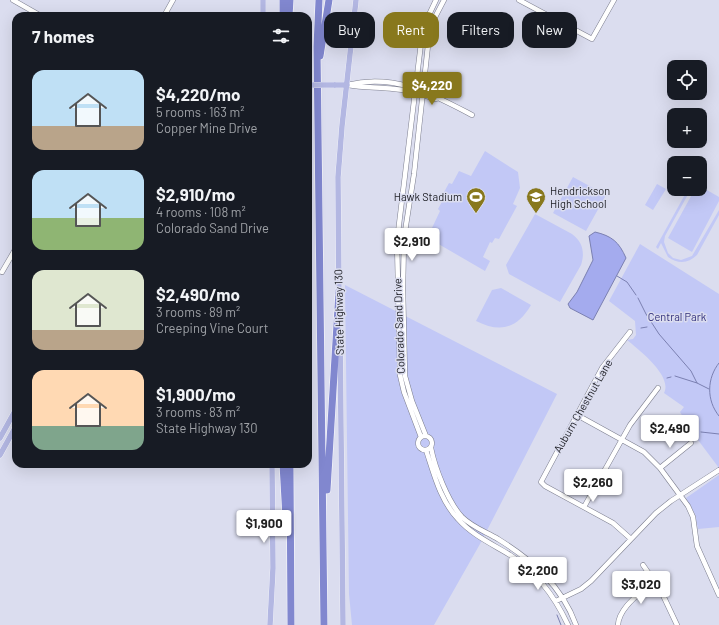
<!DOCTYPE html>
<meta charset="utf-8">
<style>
:root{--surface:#171b24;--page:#20242c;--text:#f1f3f6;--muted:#9ea1a6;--accent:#88781d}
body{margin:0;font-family:Barlow,sans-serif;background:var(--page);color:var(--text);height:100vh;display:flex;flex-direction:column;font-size:15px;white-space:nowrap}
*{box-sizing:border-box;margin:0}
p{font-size:13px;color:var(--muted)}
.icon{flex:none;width:22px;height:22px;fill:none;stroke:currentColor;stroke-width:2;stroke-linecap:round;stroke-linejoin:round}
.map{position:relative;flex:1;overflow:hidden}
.drawer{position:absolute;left:12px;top:12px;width:300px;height:456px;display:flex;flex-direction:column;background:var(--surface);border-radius:12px;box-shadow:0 4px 16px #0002}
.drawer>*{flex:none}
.banner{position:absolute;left:324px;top:12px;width:335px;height:36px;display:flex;gap:8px}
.tools{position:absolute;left:667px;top:60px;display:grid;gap:8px}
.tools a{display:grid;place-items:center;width:40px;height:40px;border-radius:8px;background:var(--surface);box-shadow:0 4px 16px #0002;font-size:20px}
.price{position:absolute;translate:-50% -34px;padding:0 9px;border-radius:4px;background:#fff;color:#222;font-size:13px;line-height:26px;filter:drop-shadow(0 1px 2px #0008)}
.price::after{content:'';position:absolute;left:50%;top:24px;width:12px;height:9px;margin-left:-6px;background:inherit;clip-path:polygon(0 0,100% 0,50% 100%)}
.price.on{background:var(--accent);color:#fff}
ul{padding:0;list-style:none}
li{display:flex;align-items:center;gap:12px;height:100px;padding:0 20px}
li span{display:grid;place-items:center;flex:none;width:112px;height:80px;border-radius:12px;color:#555}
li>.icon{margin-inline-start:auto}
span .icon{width:48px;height:48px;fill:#fffc;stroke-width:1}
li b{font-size:17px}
h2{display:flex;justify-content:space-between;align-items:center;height:48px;padding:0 20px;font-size:17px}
.pill{padding:0 14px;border-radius:12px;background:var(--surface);box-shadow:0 4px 16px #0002;font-size:14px;line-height:36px}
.pill.on{background:var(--accent);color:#fff}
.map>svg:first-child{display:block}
.green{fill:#c2c8f6}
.water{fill:#a4abee;stroke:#7b80b1}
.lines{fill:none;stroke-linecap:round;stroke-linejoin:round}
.stream{stroke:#7b80b1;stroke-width:1}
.minor-casing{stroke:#7c7e8e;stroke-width:5.5}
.major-casing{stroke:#fff;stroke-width:6}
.highway-casing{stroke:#fff;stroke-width:8}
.minor{stroke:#fff;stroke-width:4.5}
.major{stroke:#b3b7e2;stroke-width:5.5}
.highway{stroke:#8187cf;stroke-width:7}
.major-bridge-casing{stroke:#fff;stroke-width:6;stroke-linecap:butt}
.major-bridge{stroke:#b3b7e2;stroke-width:5.5}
.labels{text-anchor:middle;stroke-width:3;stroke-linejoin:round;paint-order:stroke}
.poi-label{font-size:11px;fill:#1c1d23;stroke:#dbddef;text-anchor:start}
.street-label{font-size:11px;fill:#1c1d23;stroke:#dbddef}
.park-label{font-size:11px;fill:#312f7b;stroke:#dbddef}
</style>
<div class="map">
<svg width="719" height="625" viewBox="0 0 719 625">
<rect width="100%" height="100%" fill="#dbddef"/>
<path class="green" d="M485,151L518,172L520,188L513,204L517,206L499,239L495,238L492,243L490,242L483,257L490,261L485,271L435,242L440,233L432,228L440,211L438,209L445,196L443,194L449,183L452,184L459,171L471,176Z
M573,177L606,195L586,231L553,213Z
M657,184L666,189L653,210L645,205Z
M700,186L719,197V201L692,252L668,238L695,189H700Z
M688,189H691L665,236L664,242L668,253L673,258L681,260L692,256L719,210V215L697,255C688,264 678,264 668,257L661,243L658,249L656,247Z
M535,214L572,234C583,242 585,253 581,265L560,302L509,274L506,265Z
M640,244L719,294V468L698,440L692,436L691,430L680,412L684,407L664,393C673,376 639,350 627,340L633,339L636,335L635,321L609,301Z
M345,285L557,394L480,544L434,625H352L349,594Z
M501,288L531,305C517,329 500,333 476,321L492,290Z
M719,475V527L698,529L695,514L686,498Z"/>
<path class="water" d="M595,232C612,236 619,242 626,258L593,320L570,308L568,304L577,292L593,260L589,236Z"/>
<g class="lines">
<path class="stream" d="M617,276L627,282L636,295
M638,298L646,314L659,334L691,371L697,383L709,389
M641,328L647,327
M719,363C707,378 706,400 719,416
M675,376L697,383
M667,378L671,377
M701,432L719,434
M557,615L561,625"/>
<g class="minor-casing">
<path id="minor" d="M13,0L41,16
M519,0L592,39L614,0
M164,16L173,0
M347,85C395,73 432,94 472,115
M348,85C363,88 378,87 394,89C409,90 423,95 436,99
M2,272L16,248
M630,332L602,368L541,482L545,486L613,523L631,539
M577,415L644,452L660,468L688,506L693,517L697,546L719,595
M418 443a7 7 0 1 1 14 0a7 7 0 1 1-14 0Z
M426,436L412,401L405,376L403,289L404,238L414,174L429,36L432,23L444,0
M421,437L404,392L400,375L397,241L422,35L426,21L436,0
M431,448C435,468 448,502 462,517C472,527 486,532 498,539C532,560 562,586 576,625
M426,450C434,474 440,500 458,519C472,535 492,544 510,555C537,572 555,597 568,625
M660,468L691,443
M584,507L630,425L658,388
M643,565L661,591L677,625
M556,601L581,589L591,581L656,513L671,501L719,470
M618,625C619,607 642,592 654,580"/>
</g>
<g class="major-casing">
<path id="major" d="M263,16V0
M334,85H347
M339,295L338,177L342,126L356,0
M340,331L343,625
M0,438L16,409
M0,455L16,426
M270,625L273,568L272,464"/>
</g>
<g class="highway-casing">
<path id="highway" d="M283,0V16
M319,0L317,47L324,625
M289,16L290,0
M320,56L329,0
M283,464L286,518
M290,464L291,625
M327,490L339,291"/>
</g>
<use href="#minor" class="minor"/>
<use href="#major" class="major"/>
<use href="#highway" class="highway"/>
<g class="major-bridge-casing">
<path id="major-bridge" d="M308,85H334"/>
</g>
<use href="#major-bridge" class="major-bridge"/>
</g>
<defs>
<g id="stadium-pin" transform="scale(1)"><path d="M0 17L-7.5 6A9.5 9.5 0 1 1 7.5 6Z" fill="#88781d" stroke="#dbddef"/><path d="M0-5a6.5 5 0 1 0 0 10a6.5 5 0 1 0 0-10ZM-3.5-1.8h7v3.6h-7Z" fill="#fff"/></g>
<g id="school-pin" transform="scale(1)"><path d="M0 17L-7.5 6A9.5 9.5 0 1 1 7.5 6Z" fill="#88781d" stroke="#dbddef"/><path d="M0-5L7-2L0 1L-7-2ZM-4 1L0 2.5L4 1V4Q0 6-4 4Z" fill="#fff"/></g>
</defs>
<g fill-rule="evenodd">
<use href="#stadium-pin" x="476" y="197"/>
<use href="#school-pin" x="536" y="197"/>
</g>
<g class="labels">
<g class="poi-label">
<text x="550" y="195">Hendrickson<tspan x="550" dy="13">High School</tspan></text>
<text x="462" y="201" text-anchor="end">Hawk Stadium</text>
</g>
<g class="street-label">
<text transform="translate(339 312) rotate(-91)" y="4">State Highway 130</text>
<text transform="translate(399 326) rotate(-92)" y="4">Colorado Sand Drive</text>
<text transform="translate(583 406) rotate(-60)" y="4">Auburn Chestnut Lane</text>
</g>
<g class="park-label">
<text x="677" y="321">Central Park</text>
</g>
</g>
</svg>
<div class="tools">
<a><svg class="icon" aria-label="locate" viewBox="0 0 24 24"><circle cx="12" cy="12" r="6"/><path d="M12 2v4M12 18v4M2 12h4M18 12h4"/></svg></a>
<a>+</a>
<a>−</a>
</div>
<b class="price on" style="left:432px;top:106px">$4,220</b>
<b class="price" style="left:412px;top:262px">$2,910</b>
<b class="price" style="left:670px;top:449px">$2,490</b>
<b class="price" style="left:593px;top:503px">$2,260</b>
<b class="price" style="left:264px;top:544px">$1,900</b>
<b class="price" style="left:538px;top:591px">$2,200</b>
<b class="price" style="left:641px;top:605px">$3,020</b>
<div class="banner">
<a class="pill">Buy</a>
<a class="pill on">Rent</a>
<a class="pill">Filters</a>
<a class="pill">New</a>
</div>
<section class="drawer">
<h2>7 homes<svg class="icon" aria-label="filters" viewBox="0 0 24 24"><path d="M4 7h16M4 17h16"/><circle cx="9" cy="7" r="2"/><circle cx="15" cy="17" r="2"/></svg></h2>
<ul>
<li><span style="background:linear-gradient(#bfe0f5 70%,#b9a48a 0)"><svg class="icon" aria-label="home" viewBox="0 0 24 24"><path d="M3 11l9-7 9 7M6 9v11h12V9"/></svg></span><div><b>$4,220/mo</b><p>5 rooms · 163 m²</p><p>Copper Mine Drive</p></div></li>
<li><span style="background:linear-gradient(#bfe0f5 60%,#8fb573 0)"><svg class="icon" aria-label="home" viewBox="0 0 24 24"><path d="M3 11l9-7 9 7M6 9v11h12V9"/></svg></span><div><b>$2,910/mo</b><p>4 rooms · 108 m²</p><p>Colorado Sand Drive</p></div></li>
<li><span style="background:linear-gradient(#dfe7d0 75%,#b9a48a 0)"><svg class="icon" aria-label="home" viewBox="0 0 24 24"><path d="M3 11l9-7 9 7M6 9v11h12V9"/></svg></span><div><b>$2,490/mo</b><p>3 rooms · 89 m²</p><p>Creeping Vine Court</p></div></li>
<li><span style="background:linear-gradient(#ffd9b3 70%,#7fa58c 0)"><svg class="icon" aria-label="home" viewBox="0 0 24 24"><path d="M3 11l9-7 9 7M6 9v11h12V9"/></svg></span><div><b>$1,900/mo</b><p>3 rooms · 83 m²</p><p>State Highway 130</p></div></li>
</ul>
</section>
</div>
